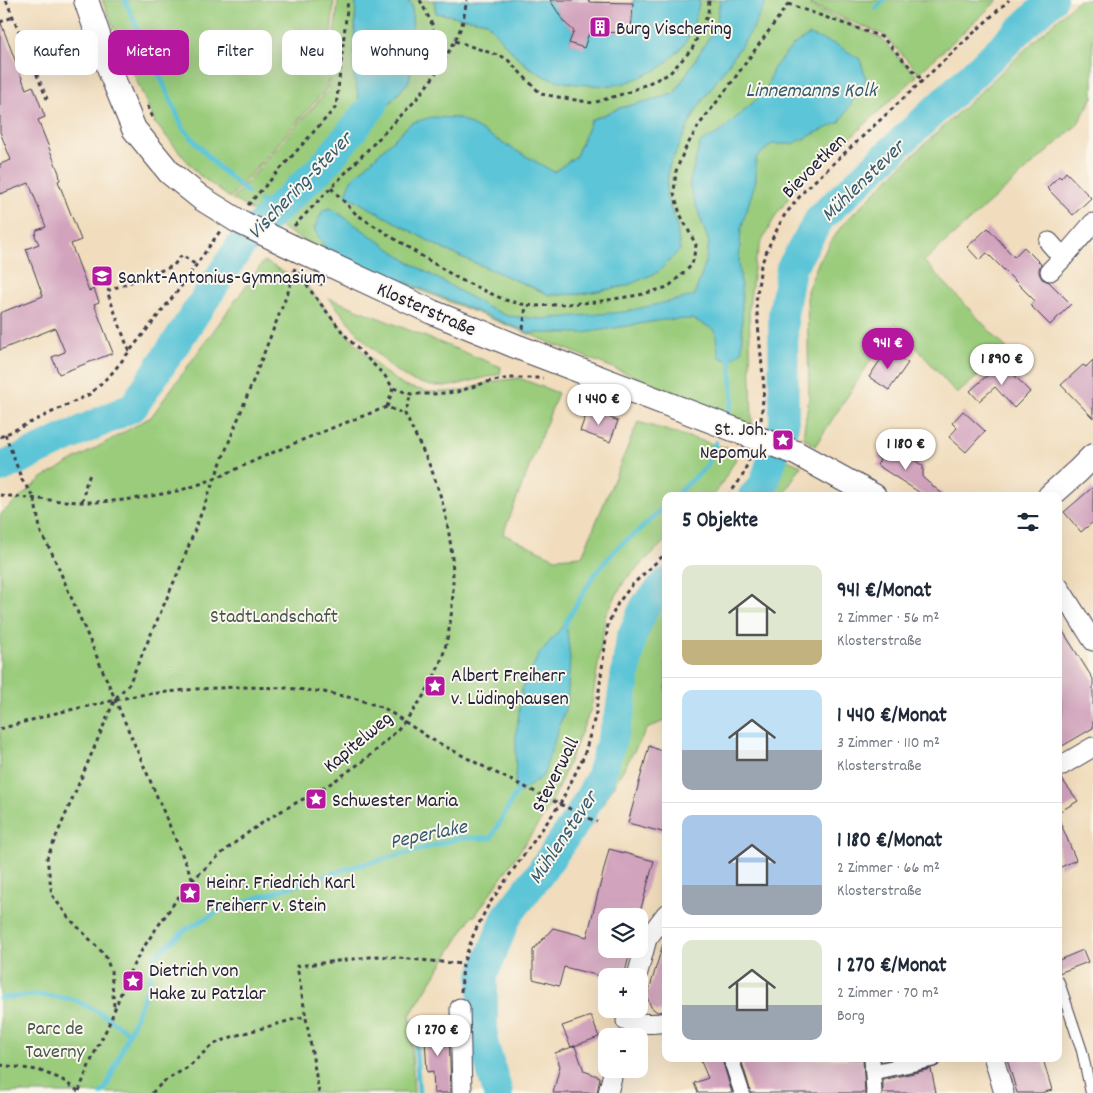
<!DOCTYPE html>
<html lang="de">
<meta charset="utf-8">
<style>
:root{--surface:#fff;--page:#f2f2f3;--text:#1f2937;--muted:#747a83;--line:#e0e1e3;--accent:#b5179e}
body{margin:0;font-family:Dekko,sans-serif;background:var(--page);color:var(--text);height:100vh;display:flex;flex-direction:column;font-size:19px;white-space:nowrap}
*{box-sizing:border-box;margin:0}
p{font-size:16px;color:var(--muted)}
.icon{flex:none;width:28px;height:28px;fill:none;stroke:currentColor;stroke-width:2;stroke-linecap:round;stroke-linejoin:round}
.map{position:relative;flex:1;overflow:hidden}
.details{position:absolute;left:662px;top:492px;width:400px;height:570px;display:flex;flex-direction:column;background:var(--surface);border-radius:10px;box-shadow:0 5px 20px #0002}
.details>*{flex:none}
.guide{position:absolute;left:15px;top:30px;width:475px;height:45px;display:flex;gap:10px}
.fabs{position:absolute;left:598px;top:908px;display:grid;gap:10px}
.fabs a{display:grid;place-items:center;width:50px;height:50px;border-radius:10px;background:var(--surface);box-shadow:0 5px 20px #0002;font-size:25px}
.price{position:absolute;translate:-50% -42px;padding:0 11px;border-radius:18px;background:#fff;color:#222;font-size:16px;line-height:32px;filter:drop-shadow(0 1px 2px #0008)}
.price::after{content:'';position:absolute;left:50%;top:30px;width:15px;height:11px;margin-left:-8px;background:inherit;clip-path:polygon(0 0,100% 0,50% 100%)}
.price.current{background:var(--accent);color:#fff}
ul{padding:0;list-style:none}
li{display:flex;align-items:center;gap:15px;height:125px;padding:0 20px}
li+li{border-top:1px solid var(--line)}
li span{display:grid;place-items:center;flex:none;width:140px;height:100px;border-radius:10px;color:#555}
li>.icon{margin-inline-start:auto}
span .icon{width:60px;height:60px;fill:#fffc;stroke-width:1}
li b{font-size:21px}
h2{display:flex;justify-content:space-between;align-items:center;height:60px;padding:0 20px;font-size:21px}
.chip{padding:0 18px;border-radius:10px;background:var(--surface);box-shadow:0 5px 20px #0002;font-size:18px;line-height:45px}
.chip.current{background:var(--accent);color:#fff}
.map>svg:first-child{display:block}
.green{fill:#9acc7c;stroke:#5e775c}
.water{fill:#5bc5d7;stroke:#3e7489}
.lines{fill:none;stroke-linecap:round;stroke-linejoin:round}
.stream{stroke:#5bc5d7;stroke-width:5}
.river{stroke:#5bc5d7;stroke-width:30}
.building{fill:#d2a3bd}
.service-casing{stroke:#413e4e;stroke-width:12}
.pedestrian-casing{stroke:#413e4e;stroke-width:18}
.minor-casing{stroke:#413e4e;stroke-width:21}
.tertiary-casing{stroke:#413e4e;stroke-width:26}
.path{stroke:#413e4e;stroke-width:3;stroke-dasharray:4 4;stroke-linecap:butt}
.service{stroke:#fff;stroke-width:10}
.pedestrian{stroke:#fff;stroke-width:15}
.minor{stroke:#fff;stroke-width:19}
.tertiary{stroke:#fff;stroke-width:24}
.labels{text-anchor:middle;stroke-width:4;stroke-linejoin:round;paint-order:stroke}
.poi-label{font-size:20px;fill:#22223b;stroke:#fbf7ec;text-anchor:start}
.street-label{font-size:20px;fill:#22223b;stroke:#fbf7ec}
.park-label{font-size:20px;fill:#46554e;stroke:#fbf7ec}
.water-label{font-size:21px;font-style:italic;fill:#365b72;stroke:#fbf7ec}
</style>
<div class="map">
<svg width="1093" height="1093" viewBox="0 0 1093 1093">
<rect width="100%" height="100%" fill="#fbf7ec"/>
<filter id="ink" filterUnits="userSpaceOnUse"><feTurbulence type="fractalNoise" baseFrequency=".02" numOctaves="2"/><feDisplacementMap in="SourceGraphic" scale="10" xChannelSelector="R" yChannelSelector="G"/><feConvolveMatrix kernelMatrix="1 2 1 2 8 2 1 2 1" color-interpolation-filters="sRGB"/></filter>
<filter id="wash" filterUnits="userSpaceOnUse"><feTurbulence type="fractalNoise" baseFrequency=".0096" numOctaves="4" result="noise"/><feDisplacementMap in="SourceGraphic" scale="20" xChannelSelector="R" yChannelSelector="G"/><feGaussianBlur stdDeviation="1.12" result="paint"/><feColorMatrix in="noise" values="0 0 0 0 0 0 0 0 0 0 0 0 0 0 0 0 0 1.4 0 .05"/><feComposite in="paint" operator="in"/></filter>
<g filter="url(#wash)">
<rect width="100%" height="100%" fill="#f1ddbd"/>
<path class="green" d="M102,0H334L327,88L230,198L198,174L155,123Z
M338,0H356L355,28L388,105L409,81L413,57L412,5L406,0H434L436,13L487,22L512,52L527,66L544,76L567,82L693,25L700,0H720L717,26L674,94L620,108L591,120L576,156L554,173L459,118L411,123L351,180L347,195L445,250L550,295L581,294L626,286L677,227L666,196L669,166L696,110L752,30L767,0H811L810,6L881,38L917,76L796,188L776,215L761,243L755,262L749,307L752,424L318,249L232,199L329,89Z
M813,0H998L919,73L884,35L812,5Z
M1078,0H1093V97L1077,125L924,261L1008,350L957,394L895,323L815,446L803,437L809,397L807,291L819,261L842,225L897,170Z
M264,261L304,283L356,344L383,371L404,386L430,392L462,391L489,382L519,378L558,393L503,534L555,558L582,556L638,422L740,452L716,493L712,496H666V540L625,580L606,614L591,709L550,807L475,916H472L410,1015L414,1093H25L21,1092L0,1093V515L42,478L151,417Z
M329,298L501,367L500,374L451,386H431L410,380L392,368L362,338Z
M785,459L801,466L783,496H766L772,490Z
M666,598V720L647,729L603,804L625,740L637,646L655,610Z"/>
<path class="water" d="M356,0H406L412,5L413,57L409,81L388,105H360L353,72Z
M434,0H553C556,14 564,22 574,31L569,43L583,47L589,33L631,32L633,0H700C696,16 692,34 682,47C677,53 666,63 660,68C655,71 627,83 621,84C601,88 559,84 542,75C518,62 503,42 487,22L436,13Z
M720,0H767L752,30L696,110L669,166L666,196L677,227L680,250L658,272L626,286L581,294L550,295L445,250L346,195L351,180L411,123L432,117L459,118L554,172L576,156L591,120L620,108L674,94L716,26Z
M810,35L837,45L860,59L866,79L840,122L792,144H772L756,158V180L741,229L739,264L742,297V351L730,361L719,357L715,330L693,319L663,320L584,333H530L326,250L314,229L323,210L331,208L409,262L487,307L508,316L542,319L623,312L694,296L703,271L709,243L689,185L700,143L720,132L766,91L773,69L793,45Z
M566,622L570,658L567,703L543,776L515,796L516,736L522,689L539,654Z"/>
<g class="lines">
<path class="stream" d="M125,0L143,41L165,87L183,128L217,166L247,192
M876,8L884,0
M260,201L275,211
M727,415L733,400L730,355
M675,496L707,466L716,442
M565,627L566,622L594,575L617,548L641,529L666,505
M0,998L37,995L73,999L102,1014L129,1033
M414,1022L419,1093
M101,1093L106,1088L148,987L155,956L185,930L221,910H220L349,868L419,850L459,838H491L518,790"/>
<path class="river" d="M0,468L133,407L241,245L259,226L324,165L373,105L384,65L387,0
M753,496L763,486L784,425L783,315L791,268L820,218L1052,0
M498,1093L483,1042V975L507,916L541,872L580,815L600,778L620,712L631,638L645,606L666,583"/>
</g>
<g id="blocks">
<path class="building" d="M550,0H590L588,2L633,3L631,32L589,33L584,48L569,43L574,31L564,22Z
M1,23L26,89L33,86L45,117L38,120L59,173L60,180L58,181L81,240L71,244L89,291L94,289L99,302L94,304L113,353L59,374L52,357L65,352L55,328L0,350V313L43,296L26,249L39,244L35,236L37,230L46,227L29,183L0,194V164L11,160L0,132V24Z
M1066,172L1091,198L1073,215L1047,188L1059,176L1061,178Z
M988,228L1014,257L1024,247L1041,264L1039,269V273L1042,279L1049,282L1071,304L1050,325L1030,305L1035,301L987,253L979,260L967,247Z
M887,350L908,363L889,390L869,377Z
M1093,360V418L1061,385L1083,365L1086,367Z
M1002,362L1030,392L1014,408L995,387L979,401L970,391Z
M588,409L618,421L610,442L580,431Z
M963,411L985,431L966,452L949,437L957,428L952,423Z
M892,445L923,466V478L945,496H925L877,465L880,460L877,457L885,447L888,449Z
M1093,487V522L1081,532L1064,512Z
M1059,625L1093,679V728L1059,748Z
M649,746L666,753V833L628,823Z
M1059,778H1061L1078,801L1059,812Z
M1059,819L1076,860L1059,868Z
M609,849L654,861L639,916H606V949H631L624,976H600L564,967L559,986L533,979V950L553,928L587,937Z
M663,944L666,945V1011L657,1012L651,1007L647,997Z
M1083,950L1088,962L1059,973V960Z
M591,1016L599,1037L571,1047L562,1026Z
M424,1022H438L439,1031H449L451,1093H434L433,1071L427,1072Z
M575,1046L584,1071L600,1077L597,1093H553L560,1066L555,1053Z
M700,1059H722L732,1093H698L694,1083L708,1078Z
M741,1059H863L865,1093H751Z
M1007,1059H1043L1052,1090L1041,1093H1017Z
M931,1069L936,1093H883V1080Z"/>
</g>
</g>
<g filter="url(#ink)">
<use href="#blocks" fill-opacity="0" stroke="#413e4e" stroke-width="1"/>
<g class="lines">
<g class="service-casing">
<path id="service" d="M1059,982L1082,1051L1091,1093"/>
</g>
<g class="pedestrian-casing">
<path id="pedestrian" d="M731,1059L742,1093
M872,1059L874,1093
M873,1072L933,1059"/>
</g>
<g class="minor-casing">
<path id="minor" d="M1049,242L1063,258L1093,223
M1050,271L1063,258
M1059,587L1093,641
M1059,767L1093,747
M637,976L647,939L666,914
M460,1008L462,1093
M626,1021C640,1023 652,1025 666,1022
M994,1059L1004,1093
M608,1093L614,1069"/>
</g>
<g class="tertiary-casing">
<path id="tertiary" d="M86,0L112,76L134,129L170,173L201,198L238,221L290,246L432,312L518,347L796,453L874,496
M1050,496L1078,471L1093,456"/>
</g>
<path class="path" d="M6,0L47,99
M420,0L433,26L435,74
M788,4L882,37L923,81
M0,22L13,17
M455,41L506,58L541,94L593,103L629,92L669,74L692,49L708,14L709,0
M148,106L154,121
M331,188L356,214L412,250L459,279L505,300L526,305L537,306L595,302L639,295L668,287L692,265L696,245L680,214L674,193L676,171L684,151L699,125L732,82L788,4L790,0
M248,205L336,107L348,0
M294,226L415,101L435,75L455,41L462,25L467,0
M297,273L323,285
M303,277L310,290L344,334L356,347L385,376L393,388L411,394H432L457,392L487,382L510,378H543
M523,329L526,305
M129,351L107,291L173,266L182,255L196,265
M387,407L393,388
M761,420L764,388L756,302L761,265L771,241L784,216L805,190L1009,0
M5,434L22,480L34,498L41,533L52,553L84,627L193,880
M0,437L90,394L112,373L129,352L180,288L220,231
M0,495C22,497 43,500 65,501C98,504 134,500 167,493C205,486 239,467 274,452C311,436 349,421 387,407L405,414
M728,496L742,477L750,457
M82,502L86,484L91,472
M0,729L56,713L139,695L196,689L238,687L287,688L324,692L357,699L384,708L431,739L488,769L597,822
M461,992L463,964L474,933L489,904L560,804L584,756L596,713L608,624L618,603L632,585L666,553
M114,1006L111,971L105,955L69,918L52,895L47,858L115,699L129,684L181,566L214,480L288,292L295,268
M0,1065L38,1070L61,1079L81,1093
M79,1091C84,1078 89,1065 95,1052C99,1043 104,1035 108,1026C118,1003 125,978 138,957C147,941 158,926 168,912C176,900 185,888 194,879C218,855 244,834 273,816C291,805 310,796 328,785C338,779 348,771 359,764C397,736 432,695 445,648C460,590 453,526 432,471C424,452 414,433 405,414L411,394
M152,1093L163,1082L188,1067L212,1045L234,1036L306,1016
M319,1093L297,966L378,956L463,964"/>
<use href="#service" class="service"/>
<use href="#pedestrian" class="pedestrian"/>
<use href="#minor" class="minor"/>
<use href="#tertiary" class="tertiary"/>
</g>
</g>
<defs>
<g id="building-square" transform="scale(1.125)"><rect x="-9" y="-9" width="18" height="18" rx="4" fill="#b5179e" stroke="#fbf7ec"/><path d="M-4-6H4V6H1V3H-1V6H-4ZM-2.5-4.3h1.7v1.8h-1.7ZM.8-4.3h1.7v1.8H.8ZM-2.5-1h1.7V.8h-1.7ZM.8-1h1.7V.8H.8Z" fill="#fff"/></g>
<g id="school-square" transform="scale(1.125)"><rect x="-9" y="-9" width="18" height="18" rx="4" fill="#b5179e" stroke="#fbf7ec"/><path d="M0-5L7-2L0 1L-7-2ZM-4 1L0 2.5L4 1V4Q0 6-4 4Z" fill="#fff"/></g>
<g id="sight-square" transform="scale(1.125)"><rect x="-9" y="-9" width="18" height="18" rx="4" fill="#b5179e" stroke="#fbf7ec"/><path d="M0-6L1.8-2.2L6-1.7L2.9 1.2L3.7 5.4L0 3.3L-3.7 5.4L-2.9 1.2L-6-1.7L-1.8-2.2Z" fill="#fff"/></g>
</defs>
<g fill-rule="evenodd">
<use href="#building-square" x="600" y="27"/>
<use href="#school-square" x="102" y="276"/>
<use href="#sight-square" x="783" y="440"/>
<use href="#sight-square" x="435" y="686"/>
<use href="#sight-square" x="316" y="799"/>
<use href="#sight-square" x="190" y="893"/>
<use href="#sight-square" x="133" y="981"/>
</g>
<g class="labels">
<g class="poi-label">
<text x="616" y="34">Burg Vischering</text>
<text x="118" y="283">Sankt-Antonius-Gymnasium</text>
<text x="767" y="435" text-anchor="end">St. Joh.<tspan x="767" dy="23">Nepomuk</tspan></text>
<text x="451" y="681">Albert Freiherr<tspan x="451" dy="23">v. Lüdinghausen</tspan></text>
<text x="332" y="806">Schwester Maria</text>
<text x="206" y="888">Heinr. Friedrich Karl<tspan x="206" dy="23">Freiherr v. Stein</tspan></text>
<text x="149" y="976">Dietrich von<tspan x="149" dy="23">Hake zu Patzlar</tspan></text>
</g>
<g class="street-label">
<text transform="translate(813 165) rotate(-45)" y="7">Bievoetken</text>
<text transform="translate(427 308) rotate(24)" y="7">Klosterstraße</text>
<text transform="translate(357 741) rotate(-40)" y="7">Kapitelweg</text>
<text transform="translate(554 774) rotate(-63)" y="7">Steverwall</text>
</g>
<g class="park-label">
<text x="274" y="622">StadtLandschaft</text>
<text x="55" y="1034">Parc de<tspan x="55" dy="23">Taverny</tspan></text>
</g>
<g class="water-label">
<text x="811" y="96">Linnemanns Kolk</text>
<text transform="translate(862 180) rotate(-44)" y="7">Mühlenstever</text>
<text transform="translate(299 185) rotate(-46)" y="7">Vischering-Stever</text>
<text transform="translate(428 833) rotate(-12)" y="7">Peperlake</text>
<text transform="translate(562 837) rotate(-56)" y="7">Mühlenstever</text>
</g>
</g>
</svg>
<div class="fabs">
<a><svg class="icon" aria-label="layers" viewBox="0 0 24 24"><path d="M12 4l9 5-9 5-9-5zM3 14l9 5 9-5"/></svg></a>
<a>+</a>
<a>−</a>
</div>
<b class="price current" style="left:888px;top:370px">941 €</b>
<b class="price" style="left:1002px;top:386px">1 890 €</b>
<b class="price" style="left:599px;top:426px">1 440 €</b>
<b class="price" style="left:906px;top:471px">1 180 €</b>
<b class="price" style="left:438px;top:1057px">1 270 €</b>
<div class="guide">
<a class="chip">Kaufen</a>
<a class="chip current">Mieten</a>
<a class="chip">Filter</a>
<a class="chip">Neu</a>
<a class="chip">Wohnung</a>
</div>
<section class="details">
<h2>5 Objekte<svg class="icon" aria-label="filters" viewBox="0 0 24 24"><path d="M4 7h16M4 17h16"/><circle cx="9" cy="7" r="2"/><circle cx="15" cy="17" r="2"/></svg></h2>
<ul>
<li><span style="background:linear-gradient(#dfe7d0 75%,#c2b280 0)"><svg class="icon" aria-label="home" viewBox="0 0 24 24"><path d="M3 11l9-7 9 7M6 9v11h12V9"/></svg></span><div><b>941 €/Monat</b><p>2 Zimmer · 56 m²</p><p>Klosterstraße</p></div></li>
<li><span style="background:linear-gradient(#bfe0f5 60%,#9aa5b1 0)"><svg class="icon" aria-label="home" viewBox="0 0 24 24"><path d="M3 11l9-7 9 7M6 9v11h12V9"/></svg></span><div><b>1 440 €/Monat</b><p>3 Zimmer · 110 m²</p><p>Klosterstraße</p></div></li>
<li><span style="background:linear-gradient(#a9c7e8 70%,#9aa5b1 0)"><svg class="icon" aria-label="home" viewBox="0 0 24 24"><path d="M3 11l9-7 9 7M6 9v11h12V9"/></svg></span><div><b>1 180 €/Monat</b><p>2 Zimmer · 66 m²</p><p>Klosterstraße</p></div></li>
<li><span style="background:linear-gradient(#dfe7d0 65%,#9aa5b1 0)"><svg class="icon" aria-label="home" viewBox="0 0 24 24"><path d="M3 11l9-7 9 7M6 9v11h12V9"/></svg></span><div><b>1 270 €/Monat</b><p>2 Zimmer · 70 m²</p><p>Borg</p></div></li>
</ul>
</section>
</div>
